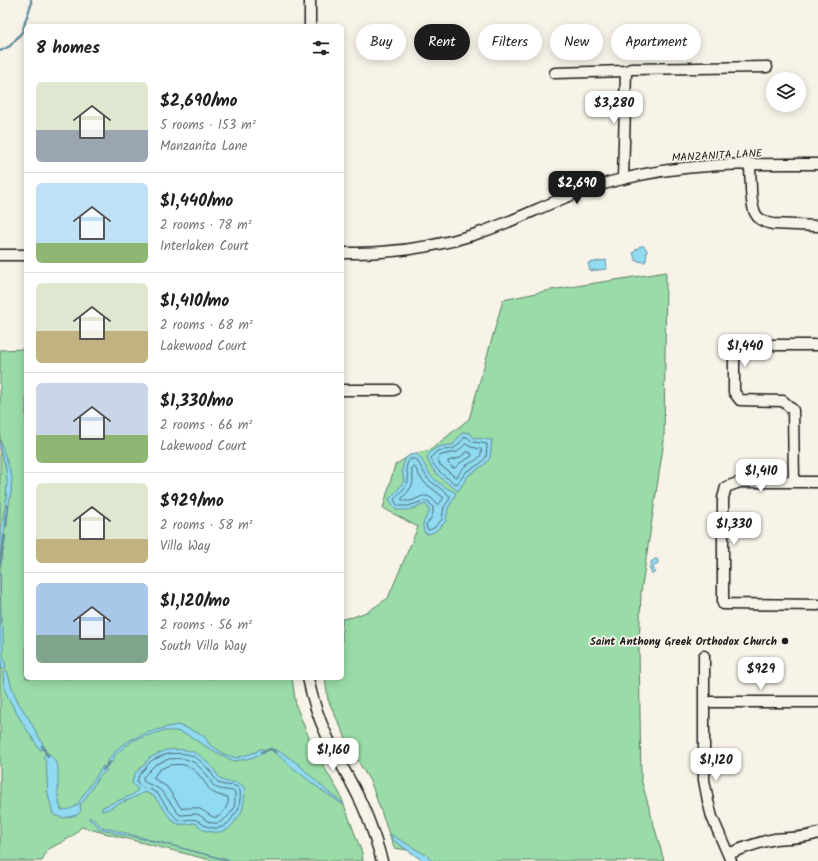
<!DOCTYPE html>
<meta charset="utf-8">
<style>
:root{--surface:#fff;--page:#f6f6f6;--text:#202124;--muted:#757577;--line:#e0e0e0;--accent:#1c1c1c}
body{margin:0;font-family:Kalam,sans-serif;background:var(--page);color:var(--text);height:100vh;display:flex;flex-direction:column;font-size:15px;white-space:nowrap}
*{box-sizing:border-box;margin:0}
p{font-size:13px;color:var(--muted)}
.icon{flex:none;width:22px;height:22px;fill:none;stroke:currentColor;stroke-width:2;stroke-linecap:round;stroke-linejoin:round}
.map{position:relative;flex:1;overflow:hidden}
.details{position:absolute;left:24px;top:24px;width:320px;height:656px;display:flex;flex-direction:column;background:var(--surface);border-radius:6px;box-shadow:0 2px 10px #0003}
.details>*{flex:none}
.banner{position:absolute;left:356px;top:24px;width:380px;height:36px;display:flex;gap:8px}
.tools{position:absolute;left:766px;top:72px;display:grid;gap:8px}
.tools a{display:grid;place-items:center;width:40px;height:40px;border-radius:50%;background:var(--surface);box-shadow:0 2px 10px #0003;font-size:20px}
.price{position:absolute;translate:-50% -34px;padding:0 9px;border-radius:8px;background:#fff;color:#222;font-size:13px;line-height:26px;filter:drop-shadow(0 1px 2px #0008)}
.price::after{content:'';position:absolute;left:50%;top:24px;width:12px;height:9px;margin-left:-6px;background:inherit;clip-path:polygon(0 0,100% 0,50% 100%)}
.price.selected{background:var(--accent);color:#fff}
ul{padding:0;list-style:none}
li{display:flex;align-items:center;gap:12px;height:100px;padding:0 12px}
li+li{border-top:1px solid var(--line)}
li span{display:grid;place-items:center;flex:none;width:112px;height:80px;border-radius:6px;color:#555}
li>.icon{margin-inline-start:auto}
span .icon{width:48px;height:48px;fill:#fffc;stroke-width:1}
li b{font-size:17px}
h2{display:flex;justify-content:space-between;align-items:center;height:48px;padding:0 12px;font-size:17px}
.chip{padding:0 14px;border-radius:18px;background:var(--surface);box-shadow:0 2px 10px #0003;font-size:14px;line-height:36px}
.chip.selected{background:var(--accent);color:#fff}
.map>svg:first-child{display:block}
.green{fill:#99dca7;stroke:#5a7c62}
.water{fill:#90daf2;stroke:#628e9c}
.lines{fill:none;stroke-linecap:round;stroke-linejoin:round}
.shore{stroke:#4a6872;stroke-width:1}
.stream{stroke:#628e9c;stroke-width:2.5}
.minor-casing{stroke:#1c1c1c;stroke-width:13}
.minor{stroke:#f7f3e8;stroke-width:10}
.poi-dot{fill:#1c1c1c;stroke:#f7f3e8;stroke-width:1.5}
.labels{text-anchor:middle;stroke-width:3.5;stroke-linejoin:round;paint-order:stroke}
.street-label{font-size:11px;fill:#1c1c1c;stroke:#f7f3e8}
.poi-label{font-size:11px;font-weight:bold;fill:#1c1c1c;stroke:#f7f3e8;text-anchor:end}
</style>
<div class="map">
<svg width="818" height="861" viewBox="0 0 818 861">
<rect width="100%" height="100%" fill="#f7f3e8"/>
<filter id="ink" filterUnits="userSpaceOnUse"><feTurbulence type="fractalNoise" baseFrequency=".025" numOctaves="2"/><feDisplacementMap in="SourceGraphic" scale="8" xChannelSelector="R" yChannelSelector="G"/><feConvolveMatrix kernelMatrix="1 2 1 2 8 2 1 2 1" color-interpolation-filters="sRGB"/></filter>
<g filter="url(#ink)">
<path class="green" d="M666,272L664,441L641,592L639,648L641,779L664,861H430L415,851L394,848L371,783L351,749L328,700L325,678H342V619L353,617L369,611L388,598L418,527L383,508L395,465L412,454L430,450L469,419L503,300L551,290Z
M26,349V678H292L296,706L307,733L320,760L340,794L362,853L363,861H214L81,827L73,836L47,850L42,861H0V350Z"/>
<path class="water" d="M640,246H644L647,250L646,261L645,262L636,261L633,253Z
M606,260L607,269L590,271L588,263Z
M463,432L470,433L474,438L492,440L490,458L484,465L469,475L458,491C445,481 431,473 427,457C434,446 441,446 453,445Z
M0,440L12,477L11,492L0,557V537L6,501L7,482L6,468L0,449Z
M416,454C423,459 425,467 429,473C434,481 448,489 456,493L452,502L448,508L446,521L436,531L429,534L425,533C420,524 425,520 429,513V509L426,504L408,510H396L389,499L397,491L404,481L402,470L405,459L410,455Z
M655,559H657L658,561V563L653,567L655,572L654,573L652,574L649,567L651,565V562Z
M0,572L1,617V624L3,628V655L6,668L2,670L0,653Z
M7,671L12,688L18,702L29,719L45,748L40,750L17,714L9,699L4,688L3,672Z
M177,725L187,728L204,736L210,745L215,748L224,754L236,758L256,752L260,749H264L265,753L247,759L234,761L212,750L186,734L176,731H162L134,740L119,751L115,755L113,759L114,760L108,765L106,763L110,758L111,756H112C122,738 158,729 177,725Z
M274,749L284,754L298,764L329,793L342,802L344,805C319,790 299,773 277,754L273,752Z
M166,750C190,748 199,751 214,770C217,773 218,778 222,780C228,784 239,779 244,788C246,793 244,801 243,806C242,813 240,814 236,820C234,823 231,827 228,829C222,833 211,833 204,830C201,828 198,824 194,823C192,823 190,824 188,824C184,824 180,825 176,823C170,819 167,814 163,808C160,804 157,801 155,797L145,792L129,800C120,802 112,808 103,811H102V808L103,807L132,795L137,791L138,789L134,786L132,782L135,773L144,765L149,758Z
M49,753L55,761L58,768V796L61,810C67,810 72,809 77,805L103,766L107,770L104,773L100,775L83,802L80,804L81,811L77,815L64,818L56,816L53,814L48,794L46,762L43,756Z
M90,817L102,827L232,861H229C192,851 156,841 118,834C112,832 106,829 101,830L98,829V826L89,819Z
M390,834L426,855L432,861H423L393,840Z"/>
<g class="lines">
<path class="shore" d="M465,437H467L473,442L487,444V446L486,457L481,463L466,472L458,483L456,484C447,478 434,470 431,458C439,445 447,453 456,447C459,445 462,440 465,437Z
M466,444L471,447L481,449C484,460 469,462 463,468C460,471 459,474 457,477H455L440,465L437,459L441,455L457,452Z
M467,452L471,453L472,456L460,463L455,468H453L448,463V461L459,458Z
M411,459H415L417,460L425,474L428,479L450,496L449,500L444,507L442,519L434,528L429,530L427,529L426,524L430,520L433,513V507L428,501H424L408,506H398L394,500C397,494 406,489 408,481C409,473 402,466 411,459Z
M414,466L415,467L420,477L425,483L443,497V499L439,504H437C422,485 418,506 402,500V498C406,494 413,487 413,480C413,476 411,472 412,467Z
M167,754C189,752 195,754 210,771C213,775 215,780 219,783C225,787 235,783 239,789C242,793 239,802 239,807C238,811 237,812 234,815C232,818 230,822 227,824C221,829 213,829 206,826C202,825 200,821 196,820C192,818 184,821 178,820L168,809L158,794L150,789L142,788L137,782L139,775L151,761Z
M169,759C188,757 194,760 207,775C210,779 211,783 214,786C220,791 228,789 235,792V794C235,799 235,806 233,810C227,818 220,826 209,822C204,820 202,815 196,814C192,814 184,815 180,815C173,808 169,799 162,792C157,786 149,785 143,781V777L155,765Z
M170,765C187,763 192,766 203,780C207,785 209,791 216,794C220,796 224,796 228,797C229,803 227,806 224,811C214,825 208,811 197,808C192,807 187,809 181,808L167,787L153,778L159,770Z"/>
<path class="stream" d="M0,51L10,46L23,31L25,22L31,5V0
M6,526L8,506
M0,565L5,536
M42,746L48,756
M261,752L271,749L275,752
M103,770L110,762"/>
<g class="minor-casing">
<path id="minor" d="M310,26V0
M555,73L626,71L631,69L767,67
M750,164C750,173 751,182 751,190C752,208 753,221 773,224L818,226
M623,178L626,71
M342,253C355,253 368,253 381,252C413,250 445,244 476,234C513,222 546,204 582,191C596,186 609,182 623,179C687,162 753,164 818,164
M0,255H26
M342,390H394
M794,481L793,410L783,401L740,400L734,392V345H818
M818,482H740L726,487L723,498V604L818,605
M704,656V780L708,801L712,817L731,861
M308,678C312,698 318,717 327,736C336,757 349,777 359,798C369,818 376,840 382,861
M704,702H818
M728,854C743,848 759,842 775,839C790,837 804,839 818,833"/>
</g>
<use href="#minor" class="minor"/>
</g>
</g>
<circle class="poi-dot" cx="785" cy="641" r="4"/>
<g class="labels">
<g class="street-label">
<text transform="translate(717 155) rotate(-3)" y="4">MANZANITA LANE</text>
</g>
<g class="poi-label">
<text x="777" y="645">Saint Anthony Greek Orthodox Church</text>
</g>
</g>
</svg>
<div class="tools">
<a><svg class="icon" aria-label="layers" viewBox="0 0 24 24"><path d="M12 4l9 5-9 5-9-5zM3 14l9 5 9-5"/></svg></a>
</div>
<b class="price" style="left:614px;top:125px">$3,280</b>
<b class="price selected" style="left:577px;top:205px">$2,690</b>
<b class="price" style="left:745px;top:368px">$1,440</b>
<b class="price" style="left:761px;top:493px">$1,410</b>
<b class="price" style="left:734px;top:546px">$1,330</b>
<b class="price" style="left:761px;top:691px">$929</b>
<b class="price" style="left:333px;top:772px">$1,160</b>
<b class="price" style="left:716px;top:782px">$1,120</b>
<div class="banner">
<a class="chip">Buy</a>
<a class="chip selected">Rent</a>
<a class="chip">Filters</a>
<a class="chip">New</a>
<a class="chip">Apartment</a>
</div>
<section class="details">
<h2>8 homes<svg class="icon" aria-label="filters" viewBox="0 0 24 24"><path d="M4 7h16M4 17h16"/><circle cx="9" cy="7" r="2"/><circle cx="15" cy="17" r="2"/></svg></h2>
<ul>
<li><span style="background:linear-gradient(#dfe7d0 60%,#9aa5b1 0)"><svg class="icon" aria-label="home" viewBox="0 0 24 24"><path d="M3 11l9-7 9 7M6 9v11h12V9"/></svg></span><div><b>$2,690/mo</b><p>5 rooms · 153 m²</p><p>Manzanita Lane</p></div></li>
<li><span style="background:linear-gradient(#bfe0f5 75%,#8fb573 0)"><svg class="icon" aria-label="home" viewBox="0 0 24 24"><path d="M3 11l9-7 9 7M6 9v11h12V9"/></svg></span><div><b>$1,440/mo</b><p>2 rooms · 78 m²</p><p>Interlaken Court</p></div></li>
<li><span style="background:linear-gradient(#dfe7d0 60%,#c2b280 0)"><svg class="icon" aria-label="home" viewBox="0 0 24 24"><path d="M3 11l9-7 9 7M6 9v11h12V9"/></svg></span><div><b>$1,410/mo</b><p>2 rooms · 68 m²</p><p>Lakewood Court</p></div></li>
<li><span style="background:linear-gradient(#c9d6e8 65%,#8fb573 0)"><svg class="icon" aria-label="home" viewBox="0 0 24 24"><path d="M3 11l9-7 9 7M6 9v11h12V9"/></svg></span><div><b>$1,330/mo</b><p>2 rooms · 66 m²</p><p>Lakewood Court</p></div></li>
<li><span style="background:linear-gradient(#dfe7d0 70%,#c2b280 0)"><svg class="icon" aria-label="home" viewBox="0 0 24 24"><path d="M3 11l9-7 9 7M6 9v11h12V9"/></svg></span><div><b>$929/mo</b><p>2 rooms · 58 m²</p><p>Villa Way</p></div></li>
<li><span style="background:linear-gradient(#a9c7e8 65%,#7fa58c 0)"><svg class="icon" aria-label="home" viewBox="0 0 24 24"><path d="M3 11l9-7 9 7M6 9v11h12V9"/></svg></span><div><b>$1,120/mo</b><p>2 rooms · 56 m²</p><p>South Villa Way</p></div></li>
</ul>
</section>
</div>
